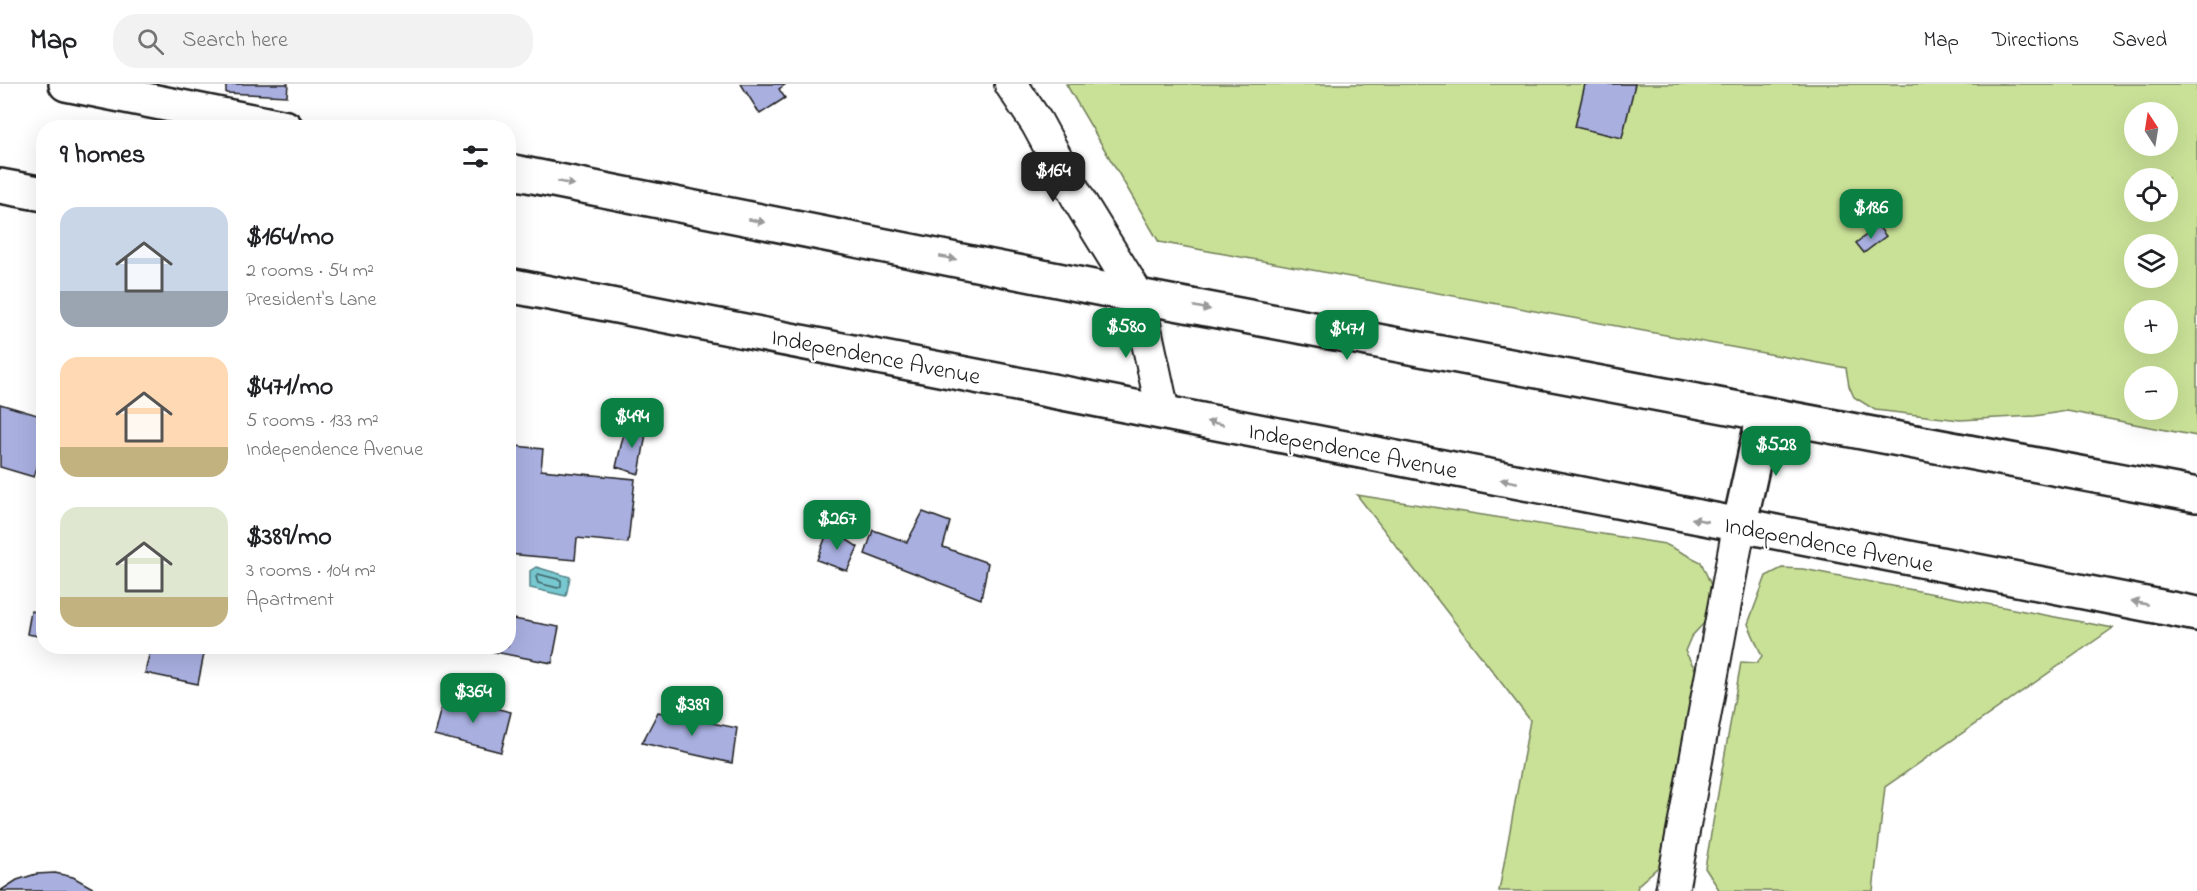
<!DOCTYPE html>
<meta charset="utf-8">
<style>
:root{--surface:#fff;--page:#f2f2f2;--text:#202124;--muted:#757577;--line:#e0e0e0;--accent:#0b8043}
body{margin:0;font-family:"Indie Flower",sans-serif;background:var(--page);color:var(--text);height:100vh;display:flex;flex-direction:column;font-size:22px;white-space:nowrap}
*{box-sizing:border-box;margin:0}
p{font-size:20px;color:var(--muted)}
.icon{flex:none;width:33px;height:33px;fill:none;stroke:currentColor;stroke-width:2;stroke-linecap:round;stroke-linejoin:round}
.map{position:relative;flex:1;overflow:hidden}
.details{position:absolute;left:36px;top:36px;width:480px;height:534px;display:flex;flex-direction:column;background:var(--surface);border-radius:24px;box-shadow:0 6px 24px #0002}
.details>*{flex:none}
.needle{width:39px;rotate:348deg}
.tools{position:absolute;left:2124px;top:18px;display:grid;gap:12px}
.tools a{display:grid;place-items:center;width:54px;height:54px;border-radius:50%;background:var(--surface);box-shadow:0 6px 24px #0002;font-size:30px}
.price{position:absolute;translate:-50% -51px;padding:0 14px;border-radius:12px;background:var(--accent);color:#fff;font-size:20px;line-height:39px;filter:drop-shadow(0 2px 3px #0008)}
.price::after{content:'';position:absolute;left:50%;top:36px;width:18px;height:14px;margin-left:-9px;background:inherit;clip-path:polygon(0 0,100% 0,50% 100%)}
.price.selected{background:#222;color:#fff}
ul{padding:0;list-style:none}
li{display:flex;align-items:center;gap:18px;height:150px;padding:0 24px}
li span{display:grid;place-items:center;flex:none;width:168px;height:120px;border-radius:18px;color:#555}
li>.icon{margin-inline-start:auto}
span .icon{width:72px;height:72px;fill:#fffc;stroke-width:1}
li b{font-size:26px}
h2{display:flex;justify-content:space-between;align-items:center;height:72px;padding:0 24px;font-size:26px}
header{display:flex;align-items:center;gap:36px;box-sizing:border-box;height:84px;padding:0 30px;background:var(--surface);border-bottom:2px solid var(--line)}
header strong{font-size:28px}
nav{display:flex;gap:33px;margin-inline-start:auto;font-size:21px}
.search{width:420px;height:54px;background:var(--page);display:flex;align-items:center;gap:15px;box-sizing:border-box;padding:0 21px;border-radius:24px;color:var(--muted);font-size:22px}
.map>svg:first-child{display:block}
.green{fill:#c9e197;stroke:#727e5a;stroke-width:1.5;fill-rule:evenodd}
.water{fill:#77c8d0;stroke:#538388;stroke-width:1.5}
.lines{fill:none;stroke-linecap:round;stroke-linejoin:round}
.shore{stroke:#406164;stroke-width:1.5}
.building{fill:#a9b0e0;stroke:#1c1c1c;stroke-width:1.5}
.minor-casing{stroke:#1c1c1c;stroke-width:36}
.major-casing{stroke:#1c1c1c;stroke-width:38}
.minor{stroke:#fff;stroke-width:32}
.major{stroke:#fff;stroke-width:33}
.oneway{fill:#999}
.labels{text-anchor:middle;stroke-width:4.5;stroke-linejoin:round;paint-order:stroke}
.street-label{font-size:24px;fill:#1c1c1c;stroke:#fff}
</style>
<header>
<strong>Map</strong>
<div class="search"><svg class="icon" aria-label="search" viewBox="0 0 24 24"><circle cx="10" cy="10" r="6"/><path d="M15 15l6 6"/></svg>Search here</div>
<nav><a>Map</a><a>Directions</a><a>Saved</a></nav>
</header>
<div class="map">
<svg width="2197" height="807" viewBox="0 0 2197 807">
<rect width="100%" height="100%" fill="#fff"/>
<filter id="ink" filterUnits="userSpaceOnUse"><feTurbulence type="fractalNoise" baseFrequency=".0167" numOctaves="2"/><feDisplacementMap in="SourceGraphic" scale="12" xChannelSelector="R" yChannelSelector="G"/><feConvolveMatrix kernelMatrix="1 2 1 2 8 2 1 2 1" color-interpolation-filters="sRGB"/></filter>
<g filter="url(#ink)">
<path class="green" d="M1066,0H2197V352L2067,327L2035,332L1960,336L1875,326L1854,313L1849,302L1846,284L1159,158ZM2134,28H2168V62H2134ZM2134,94H2168V128H2134ZM2134,160H2168V194H2134ZM2134,226H2168V260H2134ZM2134,292H2168V326H2134Z
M1357,411L1665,460L1701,478L1711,501L1706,537L1691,553L1685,567L1696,587L1665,777L1638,801L1637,807H1499L1530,636Z
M1782,484L1803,485L2113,544L1885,703L1873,807H1720L1705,784L1741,578L1757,579L1762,572L1748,540L1766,492Z"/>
<path class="water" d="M536,483L570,493L566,512L530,504V487Z"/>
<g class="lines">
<path class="shore" d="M538,490L561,496V502L558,504L538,499L536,493Z"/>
</g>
<path class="building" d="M226,0H288L287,12L226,9Z
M741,0H786L779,5L785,14L760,30Z
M1585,0H1635L1622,54L1575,43Z
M1878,142L1886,152L1864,169L1856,159Z
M508,263H511V286H508Z
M0,320L44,333V362L34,393L0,383Z
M626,340L647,344L639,390L616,383Z
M516,362L543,365L541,386L635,395L628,459L577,454L575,476L508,470V379L514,380Z
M923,428L950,438L943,463L988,479L981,515L865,470L873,446L907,458Z
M829,444L858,463L847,487L817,476Z
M31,527L44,529V553L27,550Z
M508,534L559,543L552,579L489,567L490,562H508Z
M151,562H195L205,565L198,600L145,589Z
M444,612L511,628L501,668L434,651Z
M658,628L737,644L732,679L642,659Z
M55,789L73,793L98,807H0L17,796L36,790Z"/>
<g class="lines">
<g class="minor-casing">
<path id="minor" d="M1011,0L1037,39L1080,118L1138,212L1163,328
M1672,807L1739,443"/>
</g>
<g class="major-casing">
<path id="major" d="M66,0L286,44
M508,87L1138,212L2197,411
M0,102L44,110
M508,201C1071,310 1633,424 2197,530
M1739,443L1764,330"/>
</g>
<use href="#minor" class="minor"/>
<use href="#major" class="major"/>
</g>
<defs><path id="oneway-solid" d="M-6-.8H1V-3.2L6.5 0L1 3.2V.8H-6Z" transform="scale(1.5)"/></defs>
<g class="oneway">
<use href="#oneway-solid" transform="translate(566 99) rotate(11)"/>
<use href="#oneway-solid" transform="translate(757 137) rotate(11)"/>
<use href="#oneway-solid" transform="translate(948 174) rotate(11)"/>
<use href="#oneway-solid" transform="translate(1202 224) rotate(11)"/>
<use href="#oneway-solid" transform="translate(1215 339) rotate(-169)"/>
<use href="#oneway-solid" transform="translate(1509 397) rotate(-169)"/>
<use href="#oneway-solid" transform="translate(1700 436) rotate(-169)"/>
<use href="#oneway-solid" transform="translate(2140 519) rotate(-169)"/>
</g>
</g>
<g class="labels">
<g class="street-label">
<text transform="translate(876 272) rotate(11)" y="8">Independence Avenue</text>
<text transform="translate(1353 366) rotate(11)" y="8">Independence Avenue</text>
<text transform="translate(1829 460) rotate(11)" y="8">Independence Avenue</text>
</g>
</g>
</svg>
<div class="tools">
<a><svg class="needle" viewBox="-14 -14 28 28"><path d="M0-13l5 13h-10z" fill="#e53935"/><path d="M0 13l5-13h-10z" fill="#757577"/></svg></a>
<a><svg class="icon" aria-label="locate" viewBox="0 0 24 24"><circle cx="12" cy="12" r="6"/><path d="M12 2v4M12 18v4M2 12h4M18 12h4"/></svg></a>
<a><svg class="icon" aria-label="layers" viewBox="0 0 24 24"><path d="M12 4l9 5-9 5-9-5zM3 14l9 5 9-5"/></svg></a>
<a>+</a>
<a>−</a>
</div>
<b class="price selected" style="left:1053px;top:119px">$164</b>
<b class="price" style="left:1871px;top:156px">$186</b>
<b class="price" style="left:1126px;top:275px">$580</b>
<b class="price" style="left:1347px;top:277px">$471</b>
<b class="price" style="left:632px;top:365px">$494</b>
<b class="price" style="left:1776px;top:393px">$528</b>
<b class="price" style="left:837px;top:467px">$267</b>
<b class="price" style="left:473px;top:640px">$364</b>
<b class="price" style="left:692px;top:653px">$389</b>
<section class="details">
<h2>9 homes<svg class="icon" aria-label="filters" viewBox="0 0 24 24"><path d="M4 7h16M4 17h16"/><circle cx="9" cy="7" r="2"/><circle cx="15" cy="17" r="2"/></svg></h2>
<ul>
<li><span style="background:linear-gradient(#c9d6e8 70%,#9aa5b1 0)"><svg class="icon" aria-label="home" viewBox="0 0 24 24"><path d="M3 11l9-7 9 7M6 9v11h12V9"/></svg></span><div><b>$164/mo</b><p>2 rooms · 54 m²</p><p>President's Lane</p></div></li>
<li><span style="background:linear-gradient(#ffd9b3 75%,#c2b280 0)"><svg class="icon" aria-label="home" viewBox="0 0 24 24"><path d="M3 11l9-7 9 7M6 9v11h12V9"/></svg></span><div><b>$471/mo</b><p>5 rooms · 133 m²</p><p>Independence Avenue</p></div></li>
<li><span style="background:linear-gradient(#dfe7d0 75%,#c2b280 0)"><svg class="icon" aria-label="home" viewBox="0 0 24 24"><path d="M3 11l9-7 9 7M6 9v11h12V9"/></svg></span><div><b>$389/mo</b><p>3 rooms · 104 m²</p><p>Apartment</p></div></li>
</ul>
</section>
</div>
